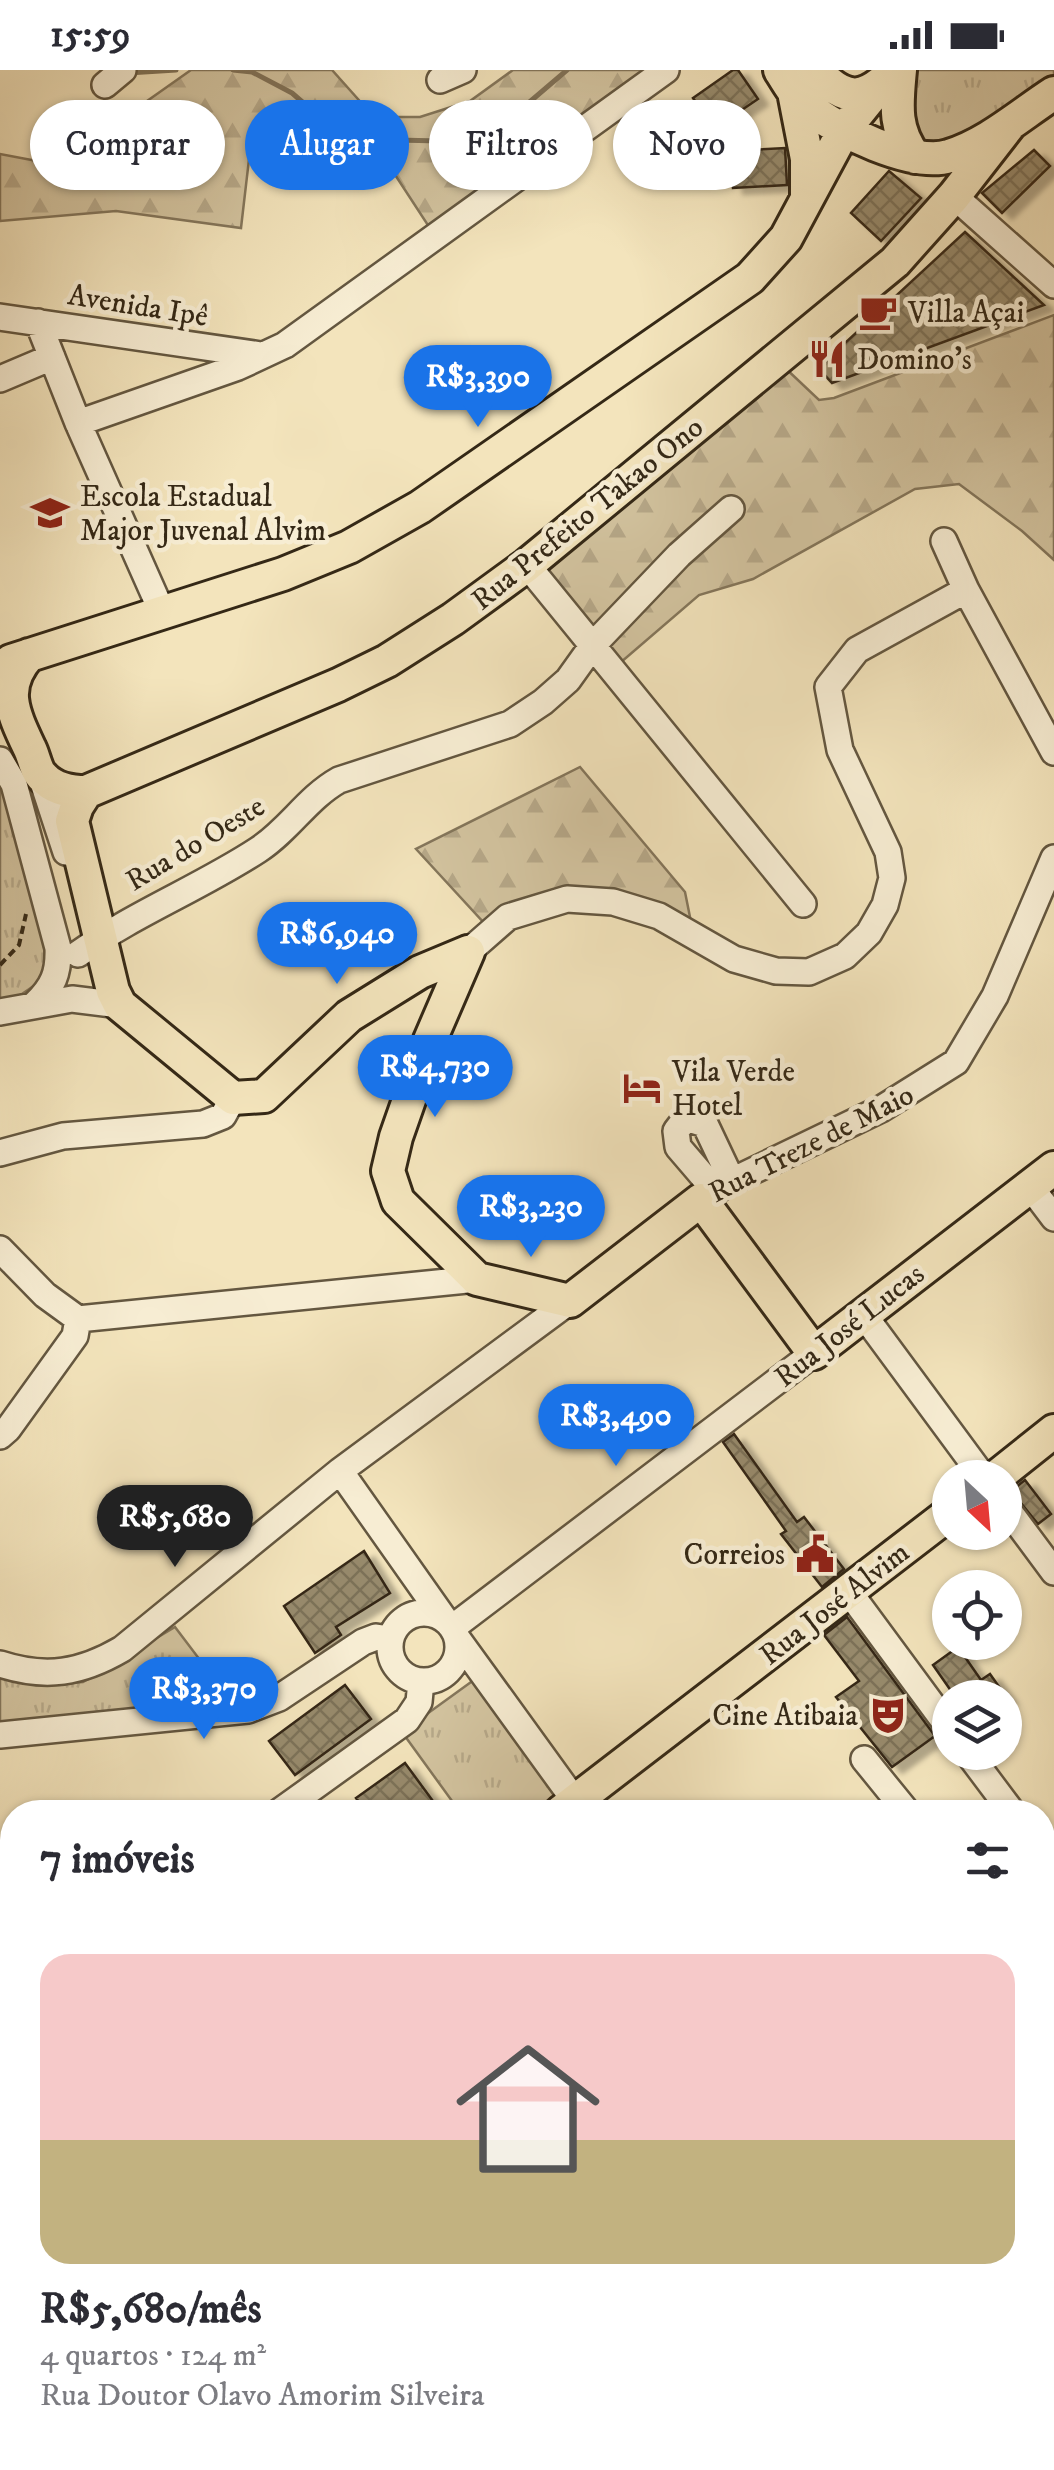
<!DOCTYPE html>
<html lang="pt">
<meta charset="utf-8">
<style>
:root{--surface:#fff;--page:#f7f7f7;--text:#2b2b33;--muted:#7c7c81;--line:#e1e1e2;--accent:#1a73e8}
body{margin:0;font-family:"IM FELL DW Pica",serif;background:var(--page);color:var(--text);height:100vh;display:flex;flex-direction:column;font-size:38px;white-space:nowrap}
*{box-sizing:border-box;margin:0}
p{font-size:32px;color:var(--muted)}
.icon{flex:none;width:55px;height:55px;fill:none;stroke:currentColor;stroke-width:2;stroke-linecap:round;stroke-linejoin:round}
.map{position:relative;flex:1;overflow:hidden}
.panel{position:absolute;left:0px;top:1730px;width:1055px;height:670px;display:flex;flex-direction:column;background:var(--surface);border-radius:40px 40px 0 0;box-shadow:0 2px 8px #0004}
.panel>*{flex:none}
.hud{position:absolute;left:30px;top:30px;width:995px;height:90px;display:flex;gap:20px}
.needle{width:65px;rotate:154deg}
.controls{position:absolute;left:932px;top:1390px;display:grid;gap:20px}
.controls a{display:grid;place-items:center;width:90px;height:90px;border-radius:50%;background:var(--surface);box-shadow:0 2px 8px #0004;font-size:50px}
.price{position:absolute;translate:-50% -85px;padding:0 22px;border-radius:35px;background:var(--accent);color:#fff;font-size:32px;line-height:65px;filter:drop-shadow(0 2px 5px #0008)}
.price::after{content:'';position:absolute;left:50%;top:60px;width:30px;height:22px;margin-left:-15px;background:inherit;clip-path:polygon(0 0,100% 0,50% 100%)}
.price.selected{background:#222;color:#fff}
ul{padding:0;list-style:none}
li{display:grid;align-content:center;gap:20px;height:530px;padding:0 40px}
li+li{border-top:2px solid var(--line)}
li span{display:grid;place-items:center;height:310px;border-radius:30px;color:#555}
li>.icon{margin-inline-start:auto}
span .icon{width:180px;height:180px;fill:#fffc;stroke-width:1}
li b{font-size:42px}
h2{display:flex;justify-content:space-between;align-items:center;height:120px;padding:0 40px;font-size:42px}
.chip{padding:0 35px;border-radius:45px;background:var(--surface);box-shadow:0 2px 8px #0004;font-size:35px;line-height:90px}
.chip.selected{background:var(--accent);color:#fff}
.status{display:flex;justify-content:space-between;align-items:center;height:70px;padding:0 50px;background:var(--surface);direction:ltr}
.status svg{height:28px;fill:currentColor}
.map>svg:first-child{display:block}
.grass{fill:url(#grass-tufts);stroke:#84765b;stroke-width:2.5}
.forest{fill:url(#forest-firs);stroke:#84765b;stroke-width:2.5}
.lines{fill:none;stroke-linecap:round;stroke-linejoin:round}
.stream{stroke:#807258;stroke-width:5}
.building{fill:url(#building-cross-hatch);stroke:#342816;stroke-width:2.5;filter:url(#shadow)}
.minor-casing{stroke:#645740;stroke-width:30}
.major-casing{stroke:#342816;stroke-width:38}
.path{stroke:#342816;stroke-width:4;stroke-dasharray:8 5;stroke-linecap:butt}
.minor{stroke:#f7edd3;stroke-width:25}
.major{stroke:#f3e4bc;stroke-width:32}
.labels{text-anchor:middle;stroke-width:9;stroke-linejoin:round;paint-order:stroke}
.street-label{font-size:30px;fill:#342816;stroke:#f7edd3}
.poi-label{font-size:30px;fill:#342816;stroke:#f7edd3;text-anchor:start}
</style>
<div class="status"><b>15:59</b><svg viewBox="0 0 49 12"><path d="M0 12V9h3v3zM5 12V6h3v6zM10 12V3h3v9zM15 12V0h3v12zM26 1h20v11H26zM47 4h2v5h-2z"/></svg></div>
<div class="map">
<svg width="1054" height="2400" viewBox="0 0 1054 2400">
<defs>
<pattern id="grass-tufts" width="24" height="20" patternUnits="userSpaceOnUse" patternTransform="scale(2.5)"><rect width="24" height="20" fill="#d3c4a0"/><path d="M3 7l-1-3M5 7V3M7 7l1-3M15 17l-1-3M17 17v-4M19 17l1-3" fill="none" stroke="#b6a889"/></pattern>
<pattern id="forest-firs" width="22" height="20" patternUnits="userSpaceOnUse" patternTransform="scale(2.5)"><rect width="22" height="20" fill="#d3c4a0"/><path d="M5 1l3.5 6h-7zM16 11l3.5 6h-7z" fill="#b6a889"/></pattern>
<pattern id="building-cross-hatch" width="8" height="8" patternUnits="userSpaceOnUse" patternTransform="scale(2.5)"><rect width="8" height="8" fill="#978a6c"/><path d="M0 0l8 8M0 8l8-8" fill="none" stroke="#7c7158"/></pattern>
<filter id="shadow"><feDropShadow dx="10" dy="6" stdDeviation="2.5" flood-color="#0004"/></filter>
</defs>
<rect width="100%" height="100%" fill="#f3e4bc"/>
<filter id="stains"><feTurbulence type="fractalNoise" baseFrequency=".002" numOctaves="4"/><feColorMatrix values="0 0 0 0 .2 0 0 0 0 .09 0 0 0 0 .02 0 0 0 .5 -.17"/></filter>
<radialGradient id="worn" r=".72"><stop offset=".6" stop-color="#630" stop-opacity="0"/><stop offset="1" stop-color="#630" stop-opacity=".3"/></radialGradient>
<path class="grass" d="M918,0H1054V17L971,71L921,79L905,16Z
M0,699L35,808L47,900H57L0,939Z
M175,1557L225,1623L220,1632L0,1654V1607L36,1615L83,1612Z
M478,1607L567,1730L551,1742H460L402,1662Z"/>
<path class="forest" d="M191,0H332L374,47H420L470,31L513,0H664L435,166L390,97L321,89L251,72L241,158L116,141L0,151V84L58,95L76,43H130Z
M1054,245V490L1022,461L959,414L915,419L753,509L699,525L620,593L532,494L782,295L819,330L834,328Z
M580,697L685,822L693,862L614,823L486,855L416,779Z"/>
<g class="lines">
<path class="stream" d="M233,0L252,2L292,23L322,49L354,69L440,71L519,41L567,0
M128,3L176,0"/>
</g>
<path class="building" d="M733,0H738L758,29L727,50L721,41L708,50L693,28Z
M785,78L787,115L733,118L731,81Z
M1034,80L1050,96L1002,143L982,123Z
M889,101L921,128L881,171L851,143Z
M965,162L1044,235L832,313L818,298Z
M734,1364L797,1452L804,1447L844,1499L822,1517L781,1464L786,1461L723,1372Z
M1025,1410L1051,1444L1038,1454L1011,1421Z
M364,1481L390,1523L336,1557L341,1565L315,1583L284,1536Z
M847,1547L935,1666L892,1697L836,1627L859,1611L824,1565Z
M958,1577L981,1610L990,1604L1007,1628H956L933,1595Z
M345,1615L371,1649L295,1705L269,1671Z
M405,1693L441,1742H366L356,1728Z"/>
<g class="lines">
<g class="minor-casing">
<path id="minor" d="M440,10L463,0
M105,15L123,0
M954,126L1054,215
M0,247L261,285
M38,252L78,353L162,542
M0,309L52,287
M78,353L238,297L285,275L666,0
M944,471L966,520L1054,682
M527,495L803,834
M0,690L14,714L58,878C59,903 53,917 35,934
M41,706L66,782
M468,882L508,847L567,829L613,832L659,846L734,889L776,901L809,902L845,886L869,863L885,835L892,808L888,782L840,680L828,617L857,580L966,520
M78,884C135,843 200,818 258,780C289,760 307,728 339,710L510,654L543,632L568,610L593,575L679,485L731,439
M0,942L72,929L120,935
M0,1083L63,1066L203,1054L223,1046L233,1028
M1029,1115L1054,1148
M714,1119L678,1077L676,1061L686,1048L705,1054L732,1111
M701,1130L732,1111L881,1039L956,992L995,926L1054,788
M0,1179L45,1225L78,1249
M863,1244L984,1408
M78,1249L477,1209
M0,1366L8,1359L75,1266L78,1249
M340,1401L445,1550
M1005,1436L1054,1502
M849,1522L950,1659
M390 1577a34 34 0 1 1 68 0a34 34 0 1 1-68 0Z
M452,1558L814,1283
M457,1568L583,1742
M0,1594C46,1609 81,1603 122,1579L340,1401L570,1231
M0,1665L248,1640L279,1628L363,1572L376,1567L390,1569
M967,1682L1012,1742
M864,1689L907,1742
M279,1742L407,1650L419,1632L421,1611
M1042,1791L1054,1783
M0,1863L12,1879
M0,1941L12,1933
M1042,1994L1054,1986
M1042,2196L1054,2212
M1042,2375L1054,2390
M403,2388L412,2400
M206,2400L224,2388
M557,2400L573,2388"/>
</g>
<g class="major-casing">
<path id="major" d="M780,0C788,13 796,27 808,37C835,60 914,98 949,86C988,74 1020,45 1054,23
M815,0C847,34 864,31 896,0
M900,0C897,33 893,59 915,87
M794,22L807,89V126
M29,585C0,617 13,643 30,679C34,687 36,701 43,707C54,719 71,722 86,722L338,615L387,591L453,549L527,495L895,192L954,126L1010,54
M11,591L283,504L349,477L420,437L750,208L786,168L844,60L877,19
M86,722L77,736L72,751L113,921L120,935L233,1028L264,1026L349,946L420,902L468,882
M468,882L430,970L396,1067L388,1101L398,1131L477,1209L570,1231L701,1130L814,1283L1054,1098
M995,1408L1054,1361
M561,1742L950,1443
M0,2178L12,2169"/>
</g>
<path class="path" d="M0,895L19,875L26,844"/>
<use href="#minor" class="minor"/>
<use href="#major" class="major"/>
</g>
<defs>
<g id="cafe-bare" transform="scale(3)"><path d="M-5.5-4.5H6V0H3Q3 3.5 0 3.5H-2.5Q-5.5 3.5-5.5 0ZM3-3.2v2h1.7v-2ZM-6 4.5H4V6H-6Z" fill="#8f2418" stroke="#f7edd3" stroke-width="2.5" paint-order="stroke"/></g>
<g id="restaurant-bare" transform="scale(3)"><path d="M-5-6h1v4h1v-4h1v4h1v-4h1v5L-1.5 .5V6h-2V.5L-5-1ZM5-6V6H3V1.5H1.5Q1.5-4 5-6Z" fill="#8f2418" stroke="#f7edd3" stroke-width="2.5" paint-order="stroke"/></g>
<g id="school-bare" transform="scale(3)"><path d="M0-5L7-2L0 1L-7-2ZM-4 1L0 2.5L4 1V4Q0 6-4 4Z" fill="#8f2418" stroke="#f7edd3" stroke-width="2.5" paint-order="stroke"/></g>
<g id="hotel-bare" transform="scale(3)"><path d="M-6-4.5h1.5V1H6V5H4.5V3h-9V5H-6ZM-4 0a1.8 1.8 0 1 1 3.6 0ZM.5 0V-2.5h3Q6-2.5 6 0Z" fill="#8f2418" stroke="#f7edd3" stroke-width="2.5" paint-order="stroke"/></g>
<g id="civic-bare" transform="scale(3)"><path d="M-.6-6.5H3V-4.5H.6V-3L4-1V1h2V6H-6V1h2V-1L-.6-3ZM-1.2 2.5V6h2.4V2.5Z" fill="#8f2418" stroke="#f7edd3" stroke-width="2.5" paint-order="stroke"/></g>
<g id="theatre-bare" transform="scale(3)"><path d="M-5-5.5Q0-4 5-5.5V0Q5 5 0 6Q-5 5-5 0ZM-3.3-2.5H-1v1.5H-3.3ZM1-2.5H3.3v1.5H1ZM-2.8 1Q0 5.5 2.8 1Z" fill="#8f2418" stroke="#f7edd3" stroke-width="2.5" paint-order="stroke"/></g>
</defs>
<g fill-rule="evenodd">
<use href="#cafe-bare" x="878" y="242"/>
<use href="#restaurant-bare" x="827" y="289"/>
<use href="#school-bare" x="50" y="443"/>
<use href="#hotel-bare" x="642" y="1018"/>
<use href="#civic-bare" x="815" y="1484"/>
<use href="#theatre-bare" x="888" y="1645"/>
</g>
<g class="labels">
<g class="street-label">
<text transform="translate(138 235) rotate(9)" y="10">Avenida Ipê</text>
<text transform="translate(587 443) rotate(-39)" y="10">Rua Prefeito Takao Ono</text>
<text transform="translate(195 773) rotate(-31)" y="10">Rua do Oeste</text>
<text transform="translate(811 1073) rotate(-27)" y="10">Rua Treze de Maio</text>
<text transform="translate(849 1255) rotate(-38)" y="10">Rua José Lucas</text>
<text transform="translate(834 1533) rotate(-38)" y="10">Rua José Alvim</text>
</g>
<g class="poi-label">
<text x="908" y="252">Villa Açai</text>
<text x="857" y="299">Domino's</text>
<text x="80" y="436">Escola Estadual<tspan x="80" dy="34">Major Juvenal Alvim</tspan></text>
<text x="672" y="1011">Vila Verde<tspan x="672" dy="34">Hotel</tspan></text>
<text x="785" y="1494" text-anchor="end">Correios</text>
<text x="858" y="1655" text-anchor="end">Cine Atibaia</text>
</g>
</g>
<rect width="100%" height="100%" filter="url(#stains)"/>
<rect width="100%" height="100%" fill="url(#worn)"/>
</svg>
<div class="controls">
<a><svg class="needle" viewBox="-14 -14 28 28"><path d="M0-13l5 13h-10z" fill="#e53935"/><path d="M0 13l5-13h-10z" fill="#7c7c81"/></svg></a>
<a><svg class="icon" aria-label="locate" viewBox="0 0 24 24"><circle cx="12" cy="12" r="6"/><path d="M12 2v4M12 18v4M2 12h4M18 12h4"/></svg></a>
<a><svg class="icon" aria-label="layers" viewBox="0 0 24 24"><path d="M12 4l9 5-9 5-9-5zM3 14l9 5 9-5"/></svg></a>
</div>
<b class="price" style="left:478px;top:360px">R$3,390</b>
<b class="price" style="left:337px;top:917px">R$6,940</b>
<b class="price" style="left:435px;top:1050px">R$4,730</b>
<b class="price" style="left:531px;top:1190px">R$3,230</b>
<b class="price" style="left:616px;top:1399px">R$3,490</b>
<b class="price selected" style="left:175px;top:1500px">R$5,680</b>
<b class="price" style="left:204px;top:1672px">R$3,370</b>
<div class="hud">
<a class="chip">Comprar</a>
<a class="chip selected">Alugar</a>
<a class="chip">Filtros</a>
<a class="chip">Novo</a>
</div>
<section class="panel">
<h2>7 imóveis<svg class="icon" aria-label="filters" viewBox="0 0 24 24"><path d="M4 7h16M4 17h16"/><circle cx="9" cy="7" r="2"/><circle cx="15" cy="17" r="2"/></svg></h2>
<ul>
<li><span style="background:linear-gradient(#f6c9c9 60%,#c2b280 0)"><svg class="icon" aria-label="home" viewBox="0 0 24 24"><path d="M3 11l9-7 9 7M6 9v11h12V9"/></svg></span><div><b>R$5,680/mês</b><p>4 quartos · 124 m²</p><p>Rua Doutor Olavo Amorim Silveira</p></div></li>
</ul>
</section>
</div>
